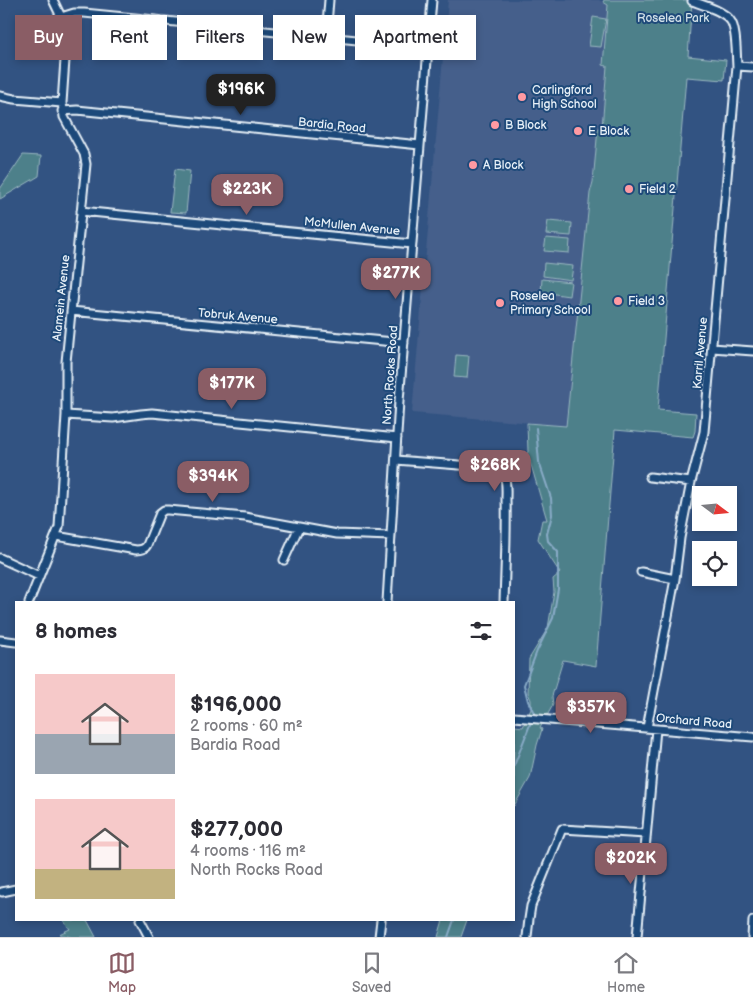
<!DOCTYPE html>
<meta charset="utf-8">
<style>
:root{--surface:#fff;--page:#f7f7f7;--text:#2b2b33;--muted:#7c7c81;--line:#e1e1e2;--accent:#8a5d65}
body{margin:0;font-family:"Balsamiq Sans",sans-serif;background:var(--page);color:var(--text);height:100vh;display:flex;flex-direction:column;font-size:19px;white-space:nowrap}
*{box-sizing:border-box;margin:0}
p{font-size:16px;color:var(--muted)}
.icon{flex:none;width:28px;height:28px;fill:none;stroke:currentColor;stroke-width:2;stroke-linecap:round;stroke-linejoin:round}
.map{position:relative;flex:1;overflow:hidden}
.side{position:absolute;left:15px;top:601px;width:500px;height:320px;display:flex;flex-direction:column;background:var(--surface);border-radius:0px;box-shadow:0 2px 8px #0003}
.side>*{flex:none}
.guide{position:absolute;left:15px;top:15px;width:500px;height:45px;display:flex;gap:10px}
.needle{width:32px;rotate:106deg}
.buttons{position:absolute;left:692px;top:486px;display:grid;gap:10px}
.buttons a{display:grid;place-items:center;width:45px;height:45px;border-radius:0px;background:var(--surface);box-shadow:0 2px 8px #0003;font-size:25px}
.price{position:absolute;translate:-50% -42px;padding:0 11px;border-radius:10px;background:var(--accent);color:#fff;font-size:16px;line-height:32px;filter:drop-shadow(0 1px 2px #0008)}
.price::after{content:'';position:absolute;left:50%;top:30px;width:15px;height:11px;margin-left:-8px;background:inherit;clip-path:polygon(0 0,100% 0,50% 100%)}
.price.selected{background:#222;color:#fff}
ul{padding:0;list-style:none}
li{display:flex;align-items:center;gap:15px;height:125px;padding:0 20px}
li span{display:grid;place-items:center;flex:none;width:140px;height:100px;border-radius:0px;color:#555}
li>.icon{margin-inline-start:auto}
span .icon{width:60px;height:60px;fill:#fffc;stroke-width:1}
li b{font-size:21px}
h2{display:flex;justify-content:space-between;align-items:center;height:60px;padding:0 20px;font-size:21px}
.tag{padding:0 18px;border-radius:0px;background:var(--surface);box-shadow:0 2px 8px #0003;font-size:18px;line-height:45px}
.tag.selected{background:var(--accent);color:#fff}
.tab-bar{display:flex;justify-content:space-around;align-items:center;height:70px;border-top:1px solid var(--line);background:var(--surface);font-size:14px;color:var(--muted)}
.tab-bar a{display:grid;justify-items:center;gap:2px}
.tab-bar .selected{color:var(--accent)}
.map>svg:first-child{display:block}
.built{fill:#445f8b}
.green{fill:#4e808a;stroke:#9bb8c1}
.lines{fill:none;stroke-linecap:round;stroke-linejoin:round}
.stream{stroke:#89abc7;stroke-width:2}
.minor-casing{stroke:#e8f1f8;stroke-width:11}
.minor{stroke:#1f4a7a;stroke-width:7}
.poi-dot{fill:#ff9aa2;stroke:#1f4a7a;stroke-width:2}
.labels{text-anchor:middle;stroke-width:4;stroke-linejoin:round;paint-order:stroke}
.park-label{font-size:12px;fill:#d1e0e8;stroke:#1f4a7a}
.poi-label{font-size:12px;fill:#e8f1f8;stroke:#1f4a7a;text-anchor:start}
.street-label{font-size:12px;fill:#e8f1f8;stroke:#1f4a7a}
</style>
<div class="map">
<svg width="753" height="937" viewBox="0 0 753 937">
<rect width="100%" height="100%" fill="#325382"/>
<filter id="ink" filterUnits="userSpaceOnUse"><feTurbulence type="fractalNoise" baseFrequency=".02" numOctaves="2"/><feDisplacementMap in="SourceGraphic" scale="10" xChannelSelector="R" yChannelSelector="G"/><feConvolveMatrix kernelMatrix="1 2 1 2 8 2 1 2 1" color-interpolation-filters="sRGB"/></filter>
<g filter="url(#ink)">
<path class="built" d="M448,0H599L608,5L603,65L608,66L602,129L599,128L593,182L590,193L566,426L412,413Z"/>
<path class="green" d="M604,0H692L688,56L726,60L724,80L686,77L658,410L696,413L695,431L693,437L615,430L596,666L563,660L552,696L553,705L540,728L542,729L537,745L530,778L514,806V730L515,726L523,727L531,709V700L528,693L529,659L548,628L554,592L553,579L560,573L538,539L542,520H547L529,458L510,476L509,473L528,452L527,423L566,426L590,193L593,182L598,128H602L607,66L603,65L608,5L603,2Z
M593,17L606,19L601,47L589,46Z
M23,155L41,156L39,176L0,199V189Z
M175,169L190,171L186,213L170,212Z
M548,221L572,223L571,236L546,234Z
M546,238L570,240L569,253L544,251Z
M544,263L573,266L571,280L543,276Z
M542,279L571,282L569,296L541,292Z
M456,355L469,356L467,378L454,377Z
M63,920H87L96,937H72L59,934L70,929Z
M443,920H467L461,937H438Z"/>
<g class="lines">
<path class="stream" d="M532,717L534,713L528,701L524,685L537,651L553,618L558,589V552L548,541L547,534L552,515L551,498L539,462L536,428
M514,766L531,722
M448,937L454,920"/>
<g class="minor-casing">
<path id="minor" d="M61,17L74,13H84L428,47
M326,37L329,0
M737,66L753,67
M0,96L14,99L62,103
M62,111L77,110L420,145
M81,211L412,244
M71,311L404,343
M712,348L753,351
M66,415L113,418L141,414L152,413L397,438
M396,460L484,467C492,468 499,468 504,476C507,482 506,492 506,499C507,533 505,568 504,602
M650,477L691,482
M56,536L136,550C141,550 145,549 147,545L160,513L164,510H168L245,517L337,534L391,536
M0,558L39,576
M284,560L299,527
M641,572L675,579
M29,602L59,527L66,415V362L86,164L84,154L64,117L62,103L67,31L65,25L53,0
M387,602L399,401L432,0
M0,640L16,642
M514,717L753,737
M647,728L675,579L680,538L691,482L704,432L737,66C736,55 737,28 730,20C722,10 703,5 692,1
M2,892L16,889
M140,920L149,937
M379,937L381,920
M527,937L529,919L531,906L562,829L646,834
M637,937L656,729
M752,937L753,921"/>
</g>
<use href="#minor" class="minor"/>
</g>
</g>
<g class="poi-dot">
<circle cx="522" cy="97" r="5"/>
<circle cx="495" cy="125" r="5"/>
<circle cx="578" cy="131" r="5"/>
<circle cx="473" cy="165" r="5"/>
<circle cx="629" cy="189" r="5"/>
<circle cx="618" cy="301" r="5"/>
<circle cx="500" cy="303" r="5"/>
</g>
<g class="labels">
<g class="park-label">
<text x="673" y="22">Roselea Park</text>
</g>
<g class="poi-label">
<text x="532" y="94">Carlingford<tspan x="532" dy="14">High School</tspan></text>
<text x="505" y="129">B Block</text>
<text x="588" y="135">E Block</text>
<text x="483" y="169">A Block</text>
<text x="639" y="193">Field 2</text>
<text x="510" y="300">Roselea<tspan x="510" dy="14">Primary School</tspan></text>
<text x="628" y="305">Field 3</text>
</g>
<g class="street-label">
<text transform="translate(332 125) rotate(6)" y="4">Bardia Road</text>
<text transform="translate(352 226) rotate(6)" y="4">McMullen Avenue</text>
<text transform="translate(61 298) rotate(-84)" y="4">Alamein Avenue</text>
<text transform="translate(238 316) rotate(5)" y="4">Tobruk Avenue</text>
<text transform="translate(700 353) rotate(-85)" y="4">Karril Avenue</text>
<text transform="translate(390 375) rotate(-86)" y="4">North Rocks Road</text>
<text transform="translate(694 721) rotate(5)" y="4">Orchard Road</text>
</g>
</g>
</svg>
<div class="buttons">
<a><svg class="needle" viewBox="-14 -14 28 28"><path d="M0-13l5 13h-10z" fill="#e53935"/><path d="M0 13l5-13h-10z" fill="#7c7c81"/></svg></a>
<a><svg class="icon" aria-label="locate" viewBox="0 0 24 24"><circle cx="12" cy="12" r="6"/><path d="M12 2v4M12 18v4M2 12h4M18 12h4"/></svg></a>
</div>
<b class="price selected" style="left:241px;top:116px">$196K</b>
<b class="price" style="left:247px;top:216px">$223K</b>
<b class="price" style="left:396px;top:300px">$277K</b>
<b class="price" style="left:232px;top:410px">$177K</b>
<b class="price" style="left:495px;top:492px">$268K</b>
<b class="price" style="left:213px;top:503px">$394K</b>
<b class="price" style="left:591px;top:734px">$357K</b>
<b class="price" style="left:631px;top:885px">$202K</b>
<div class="guide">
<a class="tag selected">Buy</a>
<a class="tag">Rent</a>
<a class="tag">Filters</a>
<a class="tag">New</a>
<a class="tag">Apartment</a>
</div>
<section class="side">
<h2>8 homes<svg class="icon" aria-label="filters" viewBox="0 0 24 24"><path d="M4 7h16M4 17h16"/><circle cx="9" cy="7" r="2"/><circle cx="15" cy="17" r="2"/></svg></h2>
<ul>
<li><span style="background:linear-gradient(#f6c9c9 60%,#9aa5b1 0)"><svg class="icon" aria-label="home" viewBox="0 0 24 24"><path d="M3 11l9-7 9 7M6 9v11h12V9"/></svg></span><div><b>$196,000</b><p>2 rooms · 60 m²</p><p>Bardia Road</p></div></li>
<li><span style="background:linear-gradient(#f6c9c9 70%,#c2b280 0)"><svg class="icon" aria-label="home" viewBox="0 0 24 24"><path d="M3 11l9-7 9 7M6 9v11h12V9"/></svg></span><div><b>$277,000</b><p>4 rooms · 116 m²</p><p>North Rocks Road</p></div></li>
</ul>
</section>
</div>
<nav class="tab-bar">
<a class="selected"><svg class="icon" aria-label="map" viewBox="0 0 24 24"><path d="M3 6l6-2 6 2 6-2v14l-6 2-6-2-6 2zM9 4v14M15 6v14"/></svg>Map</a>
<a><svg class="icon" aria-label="saved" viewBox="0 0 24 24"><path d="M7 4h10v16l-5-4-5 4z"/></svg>Saved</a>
<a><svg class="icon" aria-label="home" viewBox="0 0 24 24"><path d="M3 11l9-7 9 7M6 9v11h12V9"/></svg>Home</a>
</nav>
